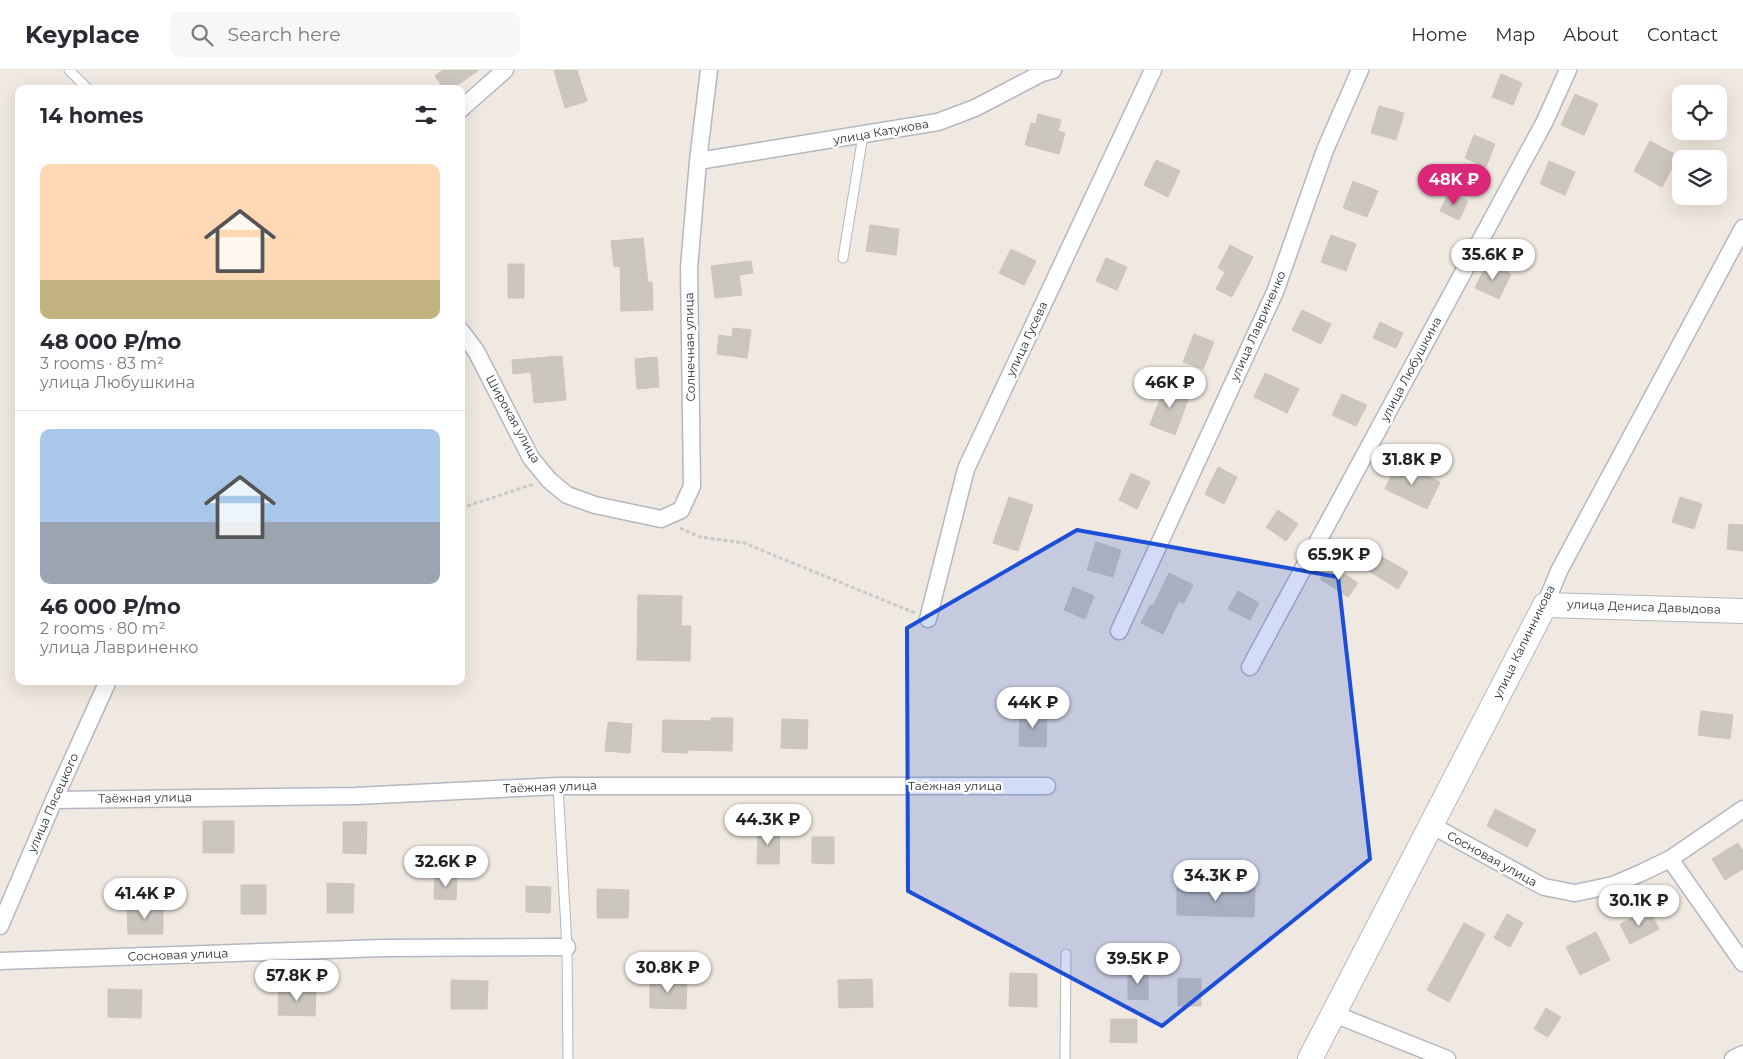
<!DOCTYPE html>
<meta charset="utf-8">
<style>
:root{--surface:#fff;--page:#f7f7f7;--text:#2b2b33;--muted:#7c7c81;--line:#e1e1e2;--accent:#db2777}
body{margin:0;font-family:Montserrat,sans-serif;background:var(--page);color:var(--text);height:100vh;display:flex;flex-direction:column;font-size:19px;white-space:nowrap}
*{box-sizing:border-box;margin:0}
p{font-size:16px;color:var(--muted)}
.icon{flex:none;width:28px;height:28px;fill:none;stroke:currentColor;stroke-width:2;stroke-linecap:round;stroke-linejoin:round}
.map{position:relative;flex:1;overflow:hidden}
.side{position:absolute;left:15px;top:15px;width:450px;height:600px;display:flex;flex-direction:column;background:var(--surface);border-radius:10px;box-shadow:0 5px 20px #0002}
.side>*{flex:none}
.controls{position:absolute;left:1672px;top:15px;display:grid;gap:10px}
.controls a{display:grid;place-items:center;width:55px;height:55px;border-radius:10px;background:var(--surface);box-shadow:0 5px 20px #0002;font-size:25px}
.price{position:absolute;translate:-50% -42px;padding:0 11px;border-radius:18px;background:#fff;color:#222;font-size:16px;line-height:32px;filter:drop-shadow(0 1px 2px #0008)}
.price::after{content:'';position:absolute;left:50%;top:30px;width:15px;height:11px;margin-left:-8px;background:inherit;clip-path:polygon(0 0,100% 0,50% 100%)}
.price.selected{background:var(--accent);color:#fff}
ul{padding:0;list-style:none}
li{display:grid;align-content:center;gap:10px;height:265px;padding:0 25px}
li+li{border-top:1px solid var(--line)}
li span{display:grid;place-items:center;height:155px;border-radius:10px;color:#555}
li>.icon{margin-inline-start:auto}
span .icon{width:90px;height:90px;fill:#fffc;stroke-width:1}
li b{font-size:21px}
h2{display:flex;justify-content:space-between;align-items:center;height:60px;padding:0 25px;font-size:21px}
header{display:flex;align-items:center;gap:30px;box-sizing:border-box;height:70px;padding:0 25px;background:var(--surface);border-bottom:1px solid var(--line)}
header strong{font-size:24px}
nav{display:flex;gap:28px;margin-inline-start:auto;font-size:18px}
.search{width:350px;height:45px;background:var(--page);display:flex;align-items:center;gap:12px;box-sizing:border-box;padding:0 18px;border-radius:10px;color:var(--muted);font-size:19px}
.map>svg:first-child{display:block}
.building{fill:#cbc7bf;stroke:#cbc5ba}
.lines{fill:none;stroke-linecap:round;stroke-linejoin:round}
.service-casing{stroke:#b4b7c1;stroke-width:11}
.minor-casing{stroke:#b4b7c1;stroke-width:19}
.secondary-casing{stroke:#b4b7c1;stroke-width:26}
.path{stroke:#c9c9c9;stroke-width:3;stroke-dasharray:4 2.5;stroke-linecap:butt}
.service{stroke:#fff;stroke-width:9}
.minor{stroke:#fff;stroke-width:16}
.secondary{stroke:#fff;stroke-width:24}
.marked{fill:#1d4ed8;fill-opacity:0.2;stroke:#1d4ed8;stroke-width:4;stroke-linejoin:round}
.labels{text-anchor:middle;stroke-width:5;stroke-linejoin:round;paint-order:stroke}
.street-label{font-size:12px;fill:#2e2e2e;stroke:#fff}
</style>
<header>
<strong>Keyplace</strong>
<div class="search"><svg class="icon" aria-label="search" viewBox="0 0 24 24"><circle cx="10" cy="10" r="6"/><path d="M15 15l6 6"/></svg>Search here</div>
<nav><a>Home</a><a>Map</a><a>About</a><a>Contact</a></nav>
</header>
<div class="map">
<svg width="1743" height="989" viewBox="0 0 1743 989">
<rect width="100%" height="100%" fill="#efe9e1"/>
<path class="building" d="M443,0H479L452,19H444L435,6Z
M554,0H577L587,31L565,38Z
M1501,4L1522,13L1513,35L1492,27Z
M1575,24L1598,34L1584,65L1561,55Z
M1379,36L1404,43L1396,70L1371,63Z
M1038,44L1061,50L1058,61L1065,63L1059,84L1025,75L1031,53L1036,54Z
M1474,65L1495,74L1486,97L1465,88Z
M1650,71L1678,86L1662,117L1634,101Z
M1156,90L1180,101L1168,127L1144,115Z
M1549,91L1575,102L1565,125L1540,114Z
M1353,111L1378,121L1367,147L1343,138Z
M1449,122L1468,131L1459,150L1440,141Z
M870,155L899,159L896,185L866,181Z
M1331,165L1356,174L1346,201L1321,192Z
M643,168L648,212H652L653,240L621,241L620,196L614,197L611,171Z
M1230,175L1253,187L1232,227L1216,219L1225,202L1218,198Z
M1011,179L1036,191L1024,215L999,203Z
M1106,188L1127,197L1117,220L1096,211Z
M751,191L753,203L739,205L742,225L715,228L711,196Z
M1487,193L1511,204L1499,229L1475,218Z
M508,194H524V228H508Z
M1302,240L1331,254L1321,274L1292,260Z
M1380,252L1403,263L1396,278L1373,268Z
M733,258L751,260L747,288L717,284L719,265L732,267Z
M1194,264L1214,272L1203,299L1183,292Z
M562,286L566,330L534,333L531,302L513,304L512,290Z
M657,287L659,317L637,319L635,289Z
M1265,303L1299,319L1287,343L1254,327Z
M1167,311L1184,318L1181,327L1188,330L1175,365L1150,355Z
M1342,324L1367,335L1356,356L1332,345Z
M1398,392L1440,412L1427,439L1385,419Z
M1218,397L1237,407L1224,434L1205,424Z
M1131,403L1150,412L1137,439L1119,430Z
M1009,427L1033,435L1018,481L993,473Z
M1680,427L1702,434L1694,459L1672,452Z
M1278,440L1298,454L1286,471L1266,457Z
M1729,454L1743,455V481L1727,479Z
M1096,472L1121,480L1113,507L1087,500Z
M1374,482L1408,502L1398,519L1364,498Z
M1330,494L1358,513L1348,527L1320,509Z
M1169,503L1193,515L1184,533L1179,531L1163,564L1141,553L1150,535L1153,536Z
M1073,517L1094,526L1085,549L1064,540Z
M1238,521L1259,533L1250,550L1228,539Z
M638,525L682,526L681,556H691L690,591L637,590Z
M1020,641L1047,642L1046,677L1019,676Z
M1701,641L1733,645L1730,669L1698,665Z
M711,648H733L732,681L688,680V683L662,682L663,650L711,651Z
M782,649L808,650L807,679L781,678Z
M608,652L632,654L630,683L605,681Z
M1495,739L1536,760L1527,777L1487,756Z
M203,751H234V783H203Z
M343,752H367L366,784L343,783Z
M758,757L780,758L779,794H757Z
M812,767H834V794L812,793Z
M1738,773L1743,781V799L1725,810L1712,789Z
M435,807L457,808L456,830L434,829Z
M327,813L354,814L353,843H327Z
M241,815H266V844H241Z
M526,816L551,817L550,843L526,842Z
M1177,817L1255,818L1254,847L1177,845Z
M597,819L629,820L628,848H597Z
M127,837H163V864H128Z
M1649,840L1659,859L1630,874L1620,854Z
M1507,844L1523,853L1510,877L1494,868Z
M1464,853L1485,864L1449,932L1427,920Z
M1596,862L1610,890L1580,905L1566,877Z
M1128,900H1148V930L1128,929Z
M1010,903L1037,904V937L1009,936Z
M1178,908L1201,909V936H1178Z
M872,909L873,937L839,938L838,910Z
M451,910L488,911L487,939H451Z
M650,910H687L686,939L650,938Z
M279,917L316,918L315,946L278,945Z
M108,919L142,920L141,948L108,947Z
M1546,938L1561,947L1548,967L1534,959Z
M1111,949H1137V973L1110,972Z"/>
<g class="lines">
<g class="service-casing">
<path id="service" d="M69,0L88,19
M843,188L863,65
M558,716L567,877L568,989
M1065,989L1066,884"/>
</g>
<g class="minor-casing">
<path id="minor" d="M461,39L505,0
M698,91L938,52L975,38L1042,3L1053,0
M461,261L476,281L531,388L549,410L567,425L595,435L661,449L681,440L692,416L689,198L698,91L709,0
M1545,535L1559,501L1743,158
M928,549L966,399L1153,0
M1119,561L1275,222L1325,80L1360,0
M1250,597L1545,51L1568,0
M54,730L356,726L558,716H1047
M1431,755L1544,817L1575,823L1613,815L1641,803L1670,789L1743,739
M1670,789L1743,893
M0,856L54,730L108,611
M0,891L383,878L567,877
M1334,944L1447,989
M1733,989L1743,984"/>
</g>
<g class="secondary-casing">
<path id="secondary" d="M1310,989L1545,535L1743,541"/>
</g>
<path class="path" d="M461,438L534,414
M680,458L700,467L744,473L915,543"/>
<use href="#service" class="service"/>
<use href="#minor" class="minor"/>
<use href="#secondary" class="secondary"/>
</g>
<path class="marked" d="M1077,460L1338,507L1370,789L1162,956L908,821L907,558Z"/>
<g class="labels">
<g class="street-label">
<text transform="translate(881 62) rotate(-10)" y="4">улица Катукова</text>
<text transform="translate(1258 256) rotate(-66)" y="4">улица Лавриненко</text>
<text transform="translate(1027 269) rotate(-65)" y="4">улица Гусева</text>
<text transform="translate(690 277) rotate(-91)" y="4">Солнечная улица</text>
<text transform="translate(1411 299) rotate(-62)" y="4">улица Любушкина</text>
<text transform="translate(513 349) rotate(61)" y="4">Широкая улица</text>
<text transform="translate(1644 537) rotate(2)" y="4">улица Дениса Давыдова</text>
<text transform="translate(1524 572) rotate(-64)" y="4">улица Калинникова</text>
<text x="955" y="720">Таёжная улица</text>
<text transform="translate(550 717) rotate(-2)" y="4">Таёжная улица</text>
<text transform="translate(145 728) rotate(-1)" y="4">Таёжная улица</text>
<text transform="translate(53 733) rotate(-66)" y="4">улица Пясецкого</text>
<text transform="translate(1492 789) rotate(29)" y="4">Сосновая улица</text>
<text transform="translate(178 885) rotate(-2)" y="4">Сосновая улица</text>
</g>
</g>
</svg>
<div class="controls">
<a><svg class="icon" aria-label="locate" viewBox="0 0 24 24"><circle cx="12" cy="12" r="6"/><path d="M12 2v4M12 18v4M2 12h4M18 12h4"/></svg></a>
<a><svg class="icon" aria-label="layers" viewBox="0 0 24 24"><path d="M12 4l9 5-9 5-9-5zM3 14l9 5 9-5"/></svg></a>
</div>
<b class="price selected" style="left:1454px;top:136px">48K ₽</b>
<b class="price" style="left:1493px;top:211px">35.6K ₽</b>
<b class="price" style="left:1170px;top:339px">46K ₽</b>
<b class="price" style="left:1412px;top:416px">31.8K ₽</b>
<b class="price" style="left:1339px;top:511px">65.9K ₽</b>
<b class="price" style="left:1033px;top:659px">44K ₽</b>
<b class="price" style="left:768px;top:776px">44.3K ₽</b>
<b class="price" style="left:446px;top:818px">32.6K ₽</b>
<b class="price" style="left:1216px;top:832px">34.3K ₽</b>
<b class="price" style="left:145px;top:850px">41.4K ₽</b>
<b class="price" style="left:1639px;top:857px">30.1K ₽</b>
<b class="price" style="left:1138px;top:915px">39.5K ₽</b>
<b class="price" style="left:668px;top:924px">30.8K ₽</b>
<b class="price" style="left:297px;top:932px">57.8K ₽</b>
<section class="side">
<h2>14 homes<svg class="icon" aria-label="filters" viewBox="0 0 24 24"><path d="M4 7h16M4 17h16"/><circle cx="9" cy="7" r="2"/><circle cx="15" cy="17" r="2"/></svg></h2>
<ul>
<li><span style="background:linear-gradient(#ffd9b3 75%,#c2b280 0)"><svg class="icon" aria-label="home" viewBox="0 0 24 24"><path d="M3 11l9-7 9 7M6 9v11h12V9"/></svg></span><div><b>48 000 ₽/mo</b><p>3 rooms · 83 m²</p><p>улица Любушкина</p></div></li>
<li><span style="background:linear-gradient(#a9c7e8 60%,#9aa5b1 0)"><svg class="icon" aria-label="home" viewBox="0 0 24 24"><path d="M3 11l9-7 9 7M6 9v11h12V9"/></svg></span><div><b>46 000 ₽/mo</b><p>2 rooms · 80 m²</p><p>улица Лавриненко</p></div></li>
</ul>
</section>
</div>
